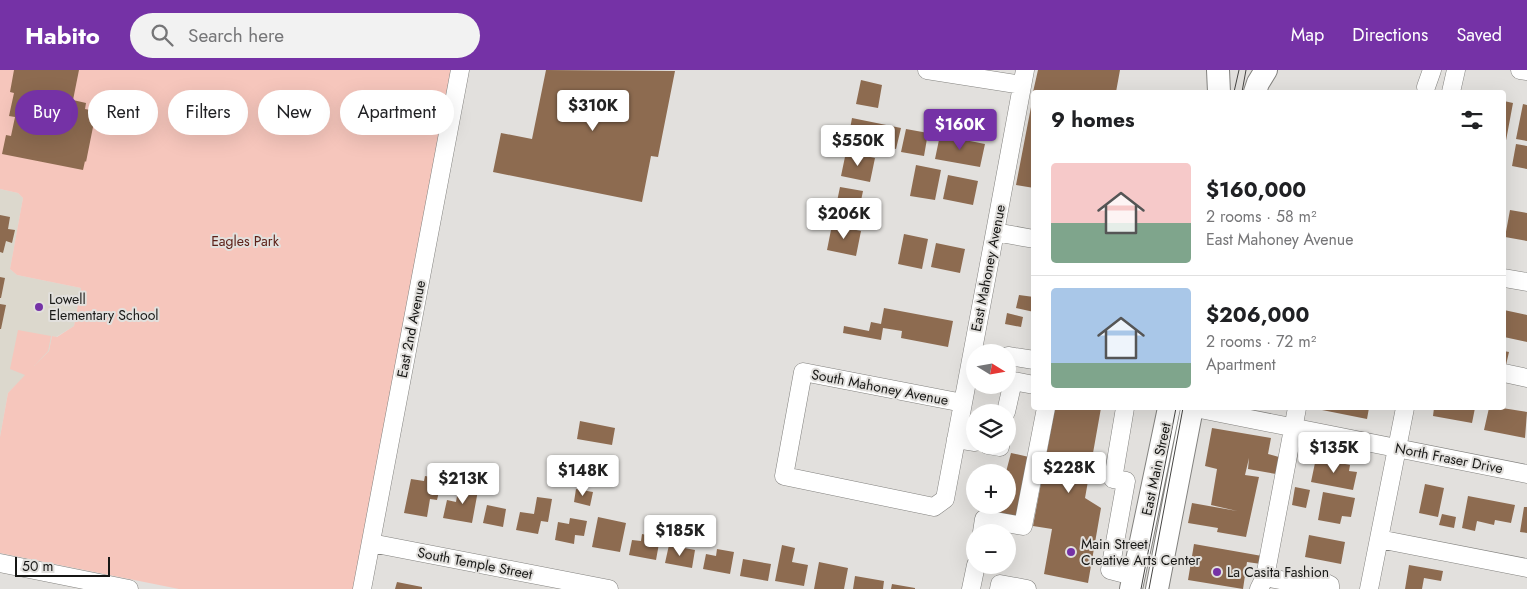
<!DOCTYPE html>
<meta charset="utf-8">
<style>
:root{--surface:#fff;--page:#f2f2f2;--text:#202124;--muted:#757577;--line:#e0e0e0;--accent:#7532a6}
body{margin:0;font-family:Jost,sans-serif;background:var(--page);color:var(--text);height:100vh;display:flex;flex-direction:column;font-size:19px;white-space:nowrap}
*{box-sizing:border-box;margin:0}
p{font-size:16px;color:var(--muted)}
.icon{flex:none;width:28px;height:28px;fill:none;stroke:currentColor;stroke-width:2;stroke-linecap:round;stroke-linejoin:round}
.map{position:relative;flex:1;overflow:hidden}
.details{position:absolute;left:1031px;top:20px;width:475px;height:320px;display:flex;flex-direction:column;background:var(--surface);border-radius:5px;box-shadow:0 5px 20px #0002}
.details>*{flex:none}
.hud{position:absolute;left:15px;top:20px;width:475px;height:45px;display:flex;gap:10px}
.needle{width:32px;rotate:101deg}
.buttons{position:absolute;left:966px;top:274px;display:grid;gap:10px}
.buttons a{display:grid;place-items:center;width:50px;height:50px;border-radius:50%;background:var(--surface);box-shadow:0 5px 20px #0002;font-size:25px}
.scale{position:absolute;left:15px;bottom:12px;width:95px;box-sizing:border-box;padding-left:5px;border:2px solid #171715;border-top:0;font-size:14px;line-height:18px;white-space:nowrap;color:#171715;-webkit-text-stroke:4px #e2e0dd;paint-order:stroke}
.price{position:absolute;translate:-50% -42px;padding:0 11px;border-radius:5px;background:#fff;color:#222;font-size:16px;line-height:32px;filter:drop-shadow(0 1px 2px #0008)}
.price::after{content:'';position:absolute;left:50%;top:30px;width:15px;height:11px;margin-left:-8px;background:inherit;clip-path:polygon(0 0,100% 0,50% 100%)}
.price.on{background:var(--accent);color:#fff}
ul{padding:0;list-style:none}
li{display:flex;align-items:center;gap:15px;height:125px;padding:0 20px}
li+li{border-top:1px solid var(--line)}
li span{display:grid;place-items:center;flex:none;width:140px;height:100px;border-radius:5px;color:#555}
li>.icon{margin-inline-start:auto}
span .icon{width:60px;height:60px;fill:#fffc;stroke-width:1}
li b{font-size:21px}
h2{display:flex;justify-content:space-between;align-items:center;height:60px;padding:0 20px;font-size:21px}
.chip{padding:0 18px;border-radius:22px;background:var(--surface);box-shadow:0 5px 20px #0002;font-size:18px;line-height:45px}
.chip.on{background:var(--accent);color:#fff}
header{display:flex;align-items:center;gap:30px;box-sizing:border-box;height:70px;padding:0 25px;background:var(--accent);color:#fff}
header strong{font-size:24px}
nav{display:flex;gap:28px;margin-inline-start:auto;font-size:18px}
.search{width:350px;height:45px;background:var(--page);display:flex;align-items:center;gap:12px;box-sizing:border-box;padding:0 18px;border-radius:28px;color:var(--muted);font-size:19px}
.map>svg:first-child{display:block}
.built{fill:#dcd8cd}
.green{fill:#f6c6bc}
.building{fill:#8d6b50}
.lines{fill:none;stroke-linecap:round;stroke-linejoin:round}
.minor-casing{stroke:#83827f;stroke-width:19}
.major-casing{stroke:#83827f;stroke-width:24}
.minor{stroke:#fff;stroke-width:18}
.major{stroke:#fff;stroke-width:22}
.tram{stroke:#454442;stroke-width:1}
.poi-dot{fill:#7532a6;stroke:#e2e0dd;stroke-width:2}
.labels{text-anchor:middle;stroke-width:4;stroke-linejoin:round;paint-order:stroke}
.park-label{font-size:14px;fill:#5c2118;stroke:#e2e0dd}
.street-label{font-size:14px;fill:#171715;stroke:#e2e0dd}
.poi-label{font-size:14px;fill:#171715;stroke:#e2e0dd;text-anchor:start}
</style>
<header>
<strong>Habito</strong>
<div class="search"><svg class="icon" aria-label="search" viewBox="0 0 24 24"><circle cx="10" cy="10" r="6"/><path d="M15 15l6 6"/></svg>Search here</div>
<nav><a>Map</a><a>Directions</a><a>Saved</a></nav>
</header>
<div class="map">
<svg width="1527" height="519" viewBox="0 0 1527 519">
<rect width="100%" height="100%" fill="#e2e0dd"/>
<path class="built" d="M0,119L18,123L23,128L10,199L17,205L81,218L74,256L56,267L52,266L49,281L8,323L0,367Z"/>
<path class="green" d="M0,0H451L355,519H179L0,483V367L8,323L25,305L10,299L18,260L51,266L48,281L34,296L49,281L52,266L57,267L74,256L81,218L17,205L10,199L23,128L18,123L0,119Z"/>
<path class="building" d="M14,0H79L73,30L86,33L85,39L95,41L93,52H94L86,92L85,91L83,100L2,84L6,65L11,66L15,47L9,46L14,23L10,22Z
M546,0L675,1L658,87L651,86L642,132L493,102L501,63L532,69Z
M1038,0H1120L1116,22H1033Z
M861,10L882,15L878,38L856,34Z
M1504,31L1513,33L1505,76H1504Z
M1523,34L1527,35V71L1516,69Z
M1031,37H1034V118L1016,115Z
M852,48L901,58L896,79L848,70Z
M906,59L928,63L924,86L901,82Z
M940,65L985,74L980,97L935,89Z
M1516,74L1527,76V99L1512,96Z
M846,82L875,88L870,112L841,106Z
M916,95L941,100L935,130L910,126Z
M948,105L978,111L973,135L943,129Z
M840,117L863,121L857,150L834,146Z
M1510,140L1527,143V171L1505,167Z
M0,145L10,147L8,159L15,160L12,173L6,171L3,183L0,182Z
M832,155L861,161L856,186L827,180Z
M904,164L928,169L922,199L898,194Z
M936,173L965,179L960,203L931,197Z
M0,207L5,208L1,228H0Z
M1019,225L1034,227V242L1016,238Z
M0,234L6,235L1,259H0Z
M884,238L953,251L948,277L901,268L902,261L883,258L881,270L843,263L844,256L869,261L871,252L881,254Z
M1504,240L1527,245V272L1504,267Z
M1007,243L1023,247L1021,257L1005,254Z
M1504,281L1509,282L1506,295H1504Z
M1055,338H1101L1085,428L1101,438L1088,513L1044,504L1052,459L1033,456Z
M1318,338H1369L1367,349L1317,339Z
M1434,338H1475L1472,353L1433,346Z
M1489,338H1502L1527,342L1525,368L1484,360Z
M580,351L615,358L612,375L577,369Z
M1212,358L1271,368L1268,384L1279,387L1276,404L1248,399L1249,388L1245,405L1259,407L1246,467L1217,462L1218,458L1188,453L1192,433L1237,441L1211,435L1217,399L1205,396Z
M1011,383L1029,387L1017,449L998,445L1000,435H1008V402H1006Z
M1316,388L1350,395L1349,401L1357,402L1353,420L1311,412Z
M425,406L442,409L437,430L430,429L427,447L404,443L411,409L424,411Z
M468,413L479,415L472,453L443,448L447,430L456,432L458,420L466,422Z
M1425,414L1444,418L1438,447L1419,443Z
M1295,417L1310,420L1306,438L1292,435Z
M576,419L593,422L590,436L574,432Z
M1323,422L1355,428L1351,447L1342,446L1340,454L1318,450Z
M1468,426L1515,435L1511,453L1495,450L1494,455L1477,451L1475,461L1462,458Z
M537,427L552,429L548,452L541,451L538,464L516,460L520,442L534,444Z
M487,435L506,439L503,457L483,453Z
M1524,437H1527V463L1520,462Z
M1442,444L1456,447L1454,458L1439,455Z
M598,447L626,453L620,482L592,477Z
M570,448L587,451L584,466L575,465L574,474L555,470L558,452L569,454Z
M642,464L660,468L656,490L629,485L632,470L641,471Z
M1309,465L1345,472L1341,494L1305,487Z
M1194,474L1262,486L1261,494L1247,492L1243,519L1188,510Z
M669,475L695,480L692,498L665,493Z
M782,475L795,478L792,492L808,495L804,516L775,511Z
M717,479L734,482L730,504L703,499L706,484L716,486Z
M743,489L771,494L768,511L740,506Z
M819,492L848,498L844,519H814Z
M1409,495L1443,501L1441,511L1424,508L1422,519H1405Z
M855,506L884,511L883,519H853Z
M397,512L422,517V519H395Z
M892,514L915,518V519H891Z"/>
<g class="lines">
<g class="minor-casing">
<path id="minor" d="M927,0L1022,15
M1520,0L1527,1
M1426,17L1432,0
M1451,22L1456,0
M995,162L1034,169
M1504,208L1527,212
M1008,286L1034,290
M1504,303L1527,308
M1008,310L1034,315
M963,333L803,302L784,406L934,437L945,429C973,286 998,143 1025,0
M1125,338L1113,409L1126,411L1110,500L1133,506
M1195,338L1527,404
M1006,342L1013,311
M956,369L975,372
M988,375L1000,377V375
M982,462L984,449L1023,456L1046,338
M1379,469L1527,498
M371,473L609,519
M0,493L129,519
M1265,507L1296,513L1324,512L1330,515V519
M362,519L460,0
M971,519L976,495
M999,519L1000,514L1027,519
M1259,519L1265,507L1297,338
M1369,519L1405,338"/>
</g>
<g class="major-casing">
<path id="major" d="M1218,0L1219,22
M1255,22L1258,13L1266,0
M1131,519L1169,338
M1157,519L1192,338"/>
</g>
<use href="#minor" class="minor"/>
<use href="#major" class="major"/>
<path class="tram" d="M1234,22L1239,0
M1242,22L1246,0
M1141,519L1176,338
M1149,519L1183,338"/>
</g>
<g class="poi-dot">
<circle cx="39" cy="237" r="5"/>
<circle cx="1071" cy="482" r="5"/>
<circle cx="1217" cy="502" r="5"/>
</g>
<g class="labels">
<g class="park-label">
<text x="245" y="176">Eagles Park</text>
</g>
<g class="street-label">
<text transform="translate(988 198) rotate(-79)" y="5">East Mahoney Avenue</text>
<text transform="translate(411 259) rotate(-79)" y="5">East 2nd Avenue</text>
<text transform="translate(880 317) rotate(11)" y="5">South Mahoney Avenue</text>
<text transform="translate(1449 388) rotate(11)" y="5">North Fraser Drive</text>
<text transform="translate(1156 399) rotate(-78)" y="5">East Main Street</text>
<text transform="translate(475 493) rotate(11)" y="5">South Temple Street</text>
</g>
<g class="poi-label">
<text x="49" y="234">Lowell<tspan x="49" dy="16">Elementary School</tspan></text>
<text x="1081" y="479">Main Street<tspan x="1081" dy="16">Creative Arts Center</tspan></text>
<text x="1227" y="507">La Casita Fashion</text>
</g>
</g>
</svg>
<div class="buttons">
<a><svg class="needle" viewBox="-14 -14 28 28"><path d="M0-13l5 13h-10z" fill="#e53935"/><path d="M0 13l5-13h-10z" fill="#757577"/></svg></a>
<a><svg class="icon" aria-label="layers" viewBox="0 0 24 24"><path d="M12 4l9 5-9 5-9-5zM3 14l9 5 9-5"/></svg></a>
<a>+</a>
<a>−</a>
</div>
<div class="scale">50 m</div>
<b class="price" style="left:593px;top:62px">$310K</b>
<b class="price on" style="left:960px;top:81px">$160K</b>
<b class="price" style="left:858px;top:97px">$550K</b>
<b class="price" style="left:844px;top:170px">$206K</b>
<b class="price" style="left:1334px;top:404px">$135K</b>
<b class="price" style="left:1069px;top:424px">$228K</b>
<b class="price" style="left:583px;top:427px">$148K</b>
<b class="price" style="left:463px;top:435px">$213K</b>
<b class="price" style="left:680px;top:487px">$185K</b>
<div class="hud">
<a class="chip on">Buy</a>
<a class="chip">Rent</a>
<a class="chip">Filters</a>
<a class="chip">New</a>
<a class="chip">Apartment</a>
</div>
<section class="details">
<h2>9 homes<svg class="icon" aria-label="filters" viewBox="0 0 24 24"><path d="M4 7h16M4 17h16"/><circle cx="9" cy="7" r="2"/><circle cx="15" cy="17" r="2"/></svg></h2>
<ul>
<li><span style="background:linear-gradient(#f6c9c9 60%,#7fa58c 0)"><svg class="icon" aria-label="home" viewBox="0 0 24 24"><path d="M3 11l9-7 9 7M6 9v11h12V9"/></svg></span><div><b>$160,000</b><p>2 rooms · 58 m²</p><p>East Mahoney Avenue</p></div></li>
<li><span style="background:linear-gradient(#a9c7e8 75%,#7fa58c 0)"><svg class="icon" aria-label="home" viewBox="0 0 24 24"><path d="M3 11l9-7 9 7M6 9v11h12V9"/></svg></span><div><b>$206,000</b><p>2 rooms · 72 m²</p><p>Apartment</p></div></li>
</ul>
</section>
</div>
